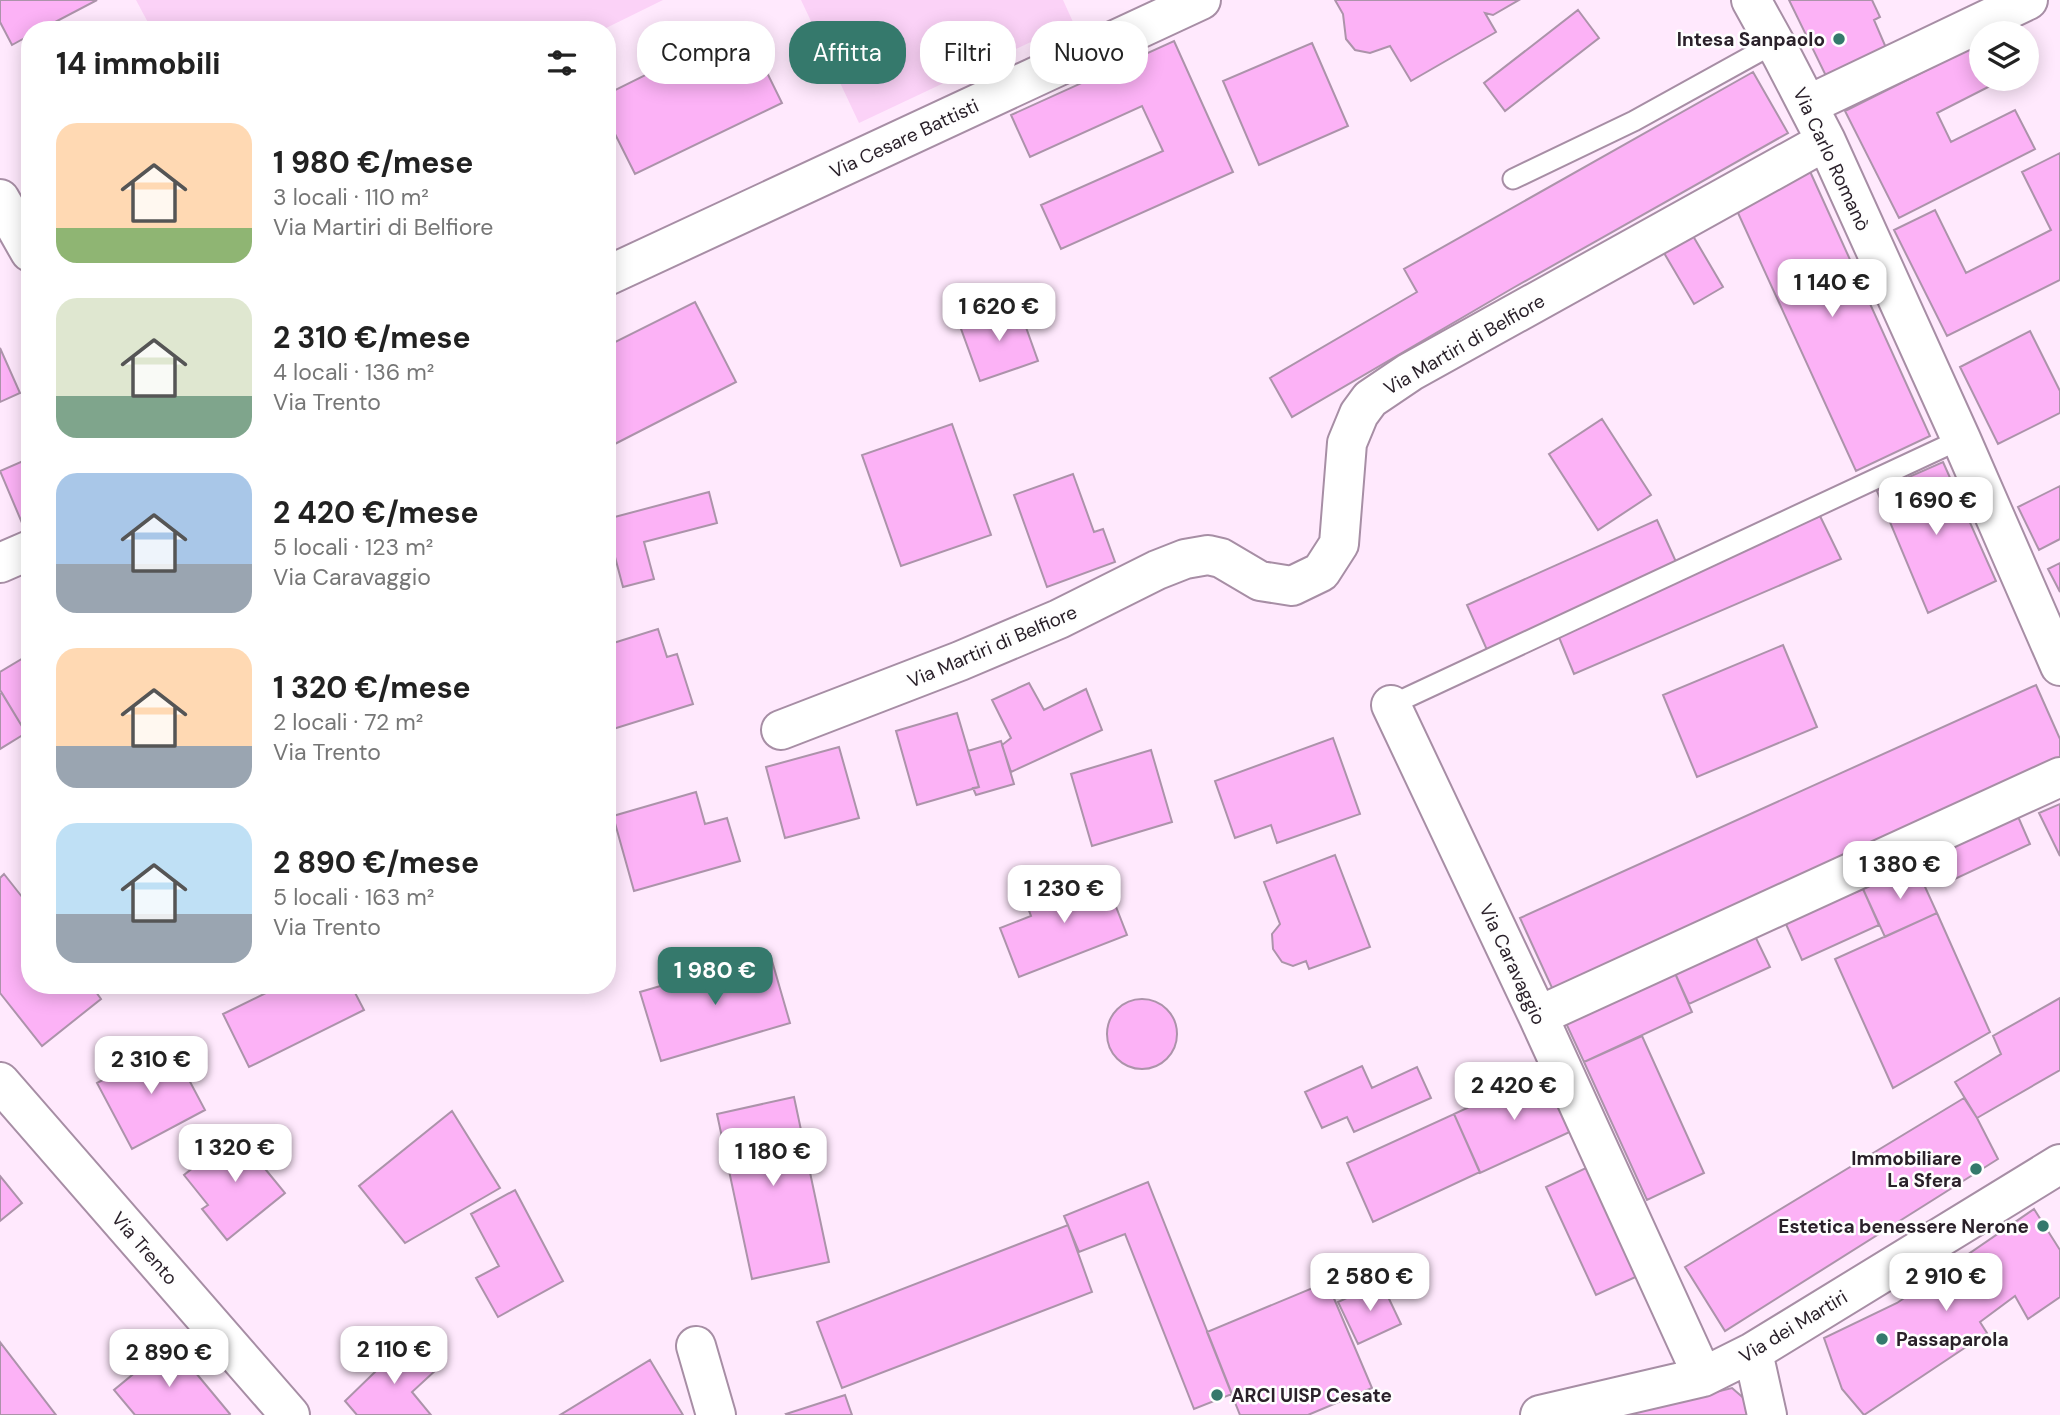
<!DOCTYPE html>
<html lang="it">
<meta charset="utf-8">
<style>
:root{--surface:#fff;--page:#f6f6f6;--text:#222;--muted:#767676;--accent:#35796c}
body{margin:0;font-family:"DM Sans",sans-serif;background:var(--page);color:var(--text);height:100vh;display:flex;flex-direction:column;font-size:26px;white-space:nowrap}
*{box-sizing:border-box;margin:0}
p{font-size:23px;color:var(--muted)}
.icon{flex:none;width:38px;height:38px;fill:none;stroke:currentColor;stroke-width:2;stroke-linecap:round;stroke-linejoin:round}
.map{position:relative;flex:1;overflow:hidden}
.details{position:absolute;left:21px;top:21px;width:595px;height:973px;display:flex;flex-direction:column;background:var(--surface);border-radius:28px;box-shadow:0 4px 18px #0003}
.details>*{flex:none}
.hud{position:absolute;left:637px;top:21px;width:665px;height:63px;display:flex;gap:14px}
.tools{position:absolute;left:1969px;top:21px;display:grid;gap:14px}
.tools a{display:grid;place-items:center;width:70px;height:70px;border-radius:50%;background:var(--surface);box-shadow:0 4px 18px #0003;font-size:35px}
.price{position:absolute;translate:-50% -60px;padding:0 16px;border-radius:14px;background:#fff;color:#222;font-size:23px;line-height:46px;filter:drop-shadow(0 2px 4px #0008)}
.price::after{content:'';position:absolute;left:50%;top:42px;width:21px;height:16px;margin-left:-10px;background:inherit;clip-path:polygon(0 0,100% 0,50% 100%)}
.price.on{background:var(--accent);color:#fff}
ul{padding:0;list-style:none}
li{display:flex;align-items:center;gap:21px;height:175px;padding:0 35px}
li span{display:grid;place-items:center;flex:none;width:196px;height:140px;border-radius:21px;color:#555}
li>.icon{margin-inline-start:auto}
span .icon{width:84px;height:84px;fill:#fffc;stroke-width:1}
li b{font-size:30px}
h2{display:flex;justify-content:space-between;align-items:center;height:84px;padding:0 35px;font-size:30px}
.chip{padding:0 24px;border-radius:28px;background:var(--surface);box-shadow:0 4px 18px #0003;font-size:24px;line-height:63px}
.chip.on{background:var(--accent);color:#fff}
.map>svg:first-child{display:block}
.green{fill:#fbd2f7}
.building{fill:#fcb2f6;stroke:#ac93aa;stroke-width:2}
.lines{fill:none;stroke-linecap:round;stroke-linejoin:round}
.service-casing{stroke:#a78ea5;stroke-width:23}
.minor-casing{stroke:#a78ea5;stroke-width:42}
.service{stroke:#fff;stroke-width:19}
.minor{stroke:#fff;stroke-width:38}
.poi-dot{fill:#35796c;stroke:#fefefe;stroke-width:2.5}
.labels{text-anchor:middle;stroke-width:5;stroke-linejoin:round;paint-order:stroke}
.poi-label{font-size:19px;font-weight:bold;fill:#2a212a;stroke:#fefefe;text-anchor:end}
.street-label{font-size:19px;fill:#2a212a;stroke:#fefefe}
</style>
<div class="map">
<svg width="2060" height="1415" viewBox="0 0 2060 1415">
<rect width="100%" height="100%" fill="#ffe9fd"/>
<path class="green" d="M136,0H663L602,30H152Z
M801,0H1063L1073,22L859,123Z"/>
<path class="building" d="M0,0H97L40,30H30V35L12,45L0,22Z
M1335,0H1519L1493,15L1485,13L1496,32L1411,81L1390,46L1370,53L1355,50L1346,39L1343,14Z
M1789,0H1872L1880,17L1874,20L1887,50L1827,78Z
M1578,10L1599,38L1505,111L1484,83Z
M744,26L782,103L635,174L607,118V94Z
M1174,41L1233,172L1061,249L1041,205L1163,151L1142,106L1030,157L1011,115Z
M1312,43L1348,126L1259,165L1223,81Z
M1981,43V79H1999L2000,81L1937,113L1951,142L2015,110L2035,149L1899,218L1845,111Z
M1753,72L1788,133L1513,288L1292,417L1270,378L1417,292L1404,269Z
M2060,153V280L1947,336L1894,230L1935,210L1966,273L2051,230L2022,172Z
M1808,167L1930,436L1856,471L1733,202Z
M1686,224L1723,287L1694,304L1657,241Z
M695,302L736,382L607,448V346Z
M1018,305L1038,361L980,381L960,326Z
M2030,331L2060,391V413L1998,444L1960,367Z
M0,348L20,393L0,402Z
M1602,419L1651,495L1598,530L1549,454Z
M952,424L991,535L901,566L862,455Z
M30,458V527L25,530L0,471Z
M1943,462L1996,581L1928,613L1877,491Z
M1073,474L1094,532L1103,529L1115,562L1047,587L1014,495Z
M2060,486V539L2039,550L2018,507Z
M709,492L717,523L644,542L654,579L623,587L607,527V519Z
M1820,516L1841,559L1574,674L1556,630Z
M1657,520L1677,564L1487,650L1467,605Z
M2060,563V592L2048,569Z
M658,629L667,657L677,654L693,704L610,730L607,721V645Z
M1783,645L1817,727L1697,777L1663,695Z
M30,654V731L26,733L0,690V672Z
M1029,683L1044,710L1086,689L1102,730L1011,772L1002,745L1011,738L992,700Z
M2036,685L2060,739V761L1553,990L1520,918Z
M2,693L26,733L0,749V694Z
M957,713L979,787L917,805L896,731Z
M1333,738L1360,814L1277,843L1271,825L1235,838L1215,781Z
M1001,741L1014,784L976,795L973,788L979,787L968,751Z
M839,747L859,818L785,838L766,767Z
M1151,750L1172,822L1092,846L1071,774Z
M696,792L705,824L727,818L740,861L634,891L613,816Z
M2060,804V856L2039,813Z
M2016,812L2030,844L1942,885L1928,852Z
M1335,855L1370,947L1309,969L1306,961L1293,966L1282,962L1273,949L1272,934L1280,924L1264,882Z
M1915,865L1937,913L1885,937L1863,889Z
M1102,871L1127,935L1019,977L1000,928L1031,916L1025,900Z
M4,874L30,907V985H91L101,999L42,1046L0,993V878Z
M1863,889L1879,925L1802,960L1785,922Z
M1937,913L1990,1032L1893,1088L1835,959Z
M1754,934L1770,967L1689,1004L1674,971Z
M770,954L790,1023L661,1061L640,992Z
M1674,971L1692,1012L1584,1062L1565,1021Z
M282,985H351L364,1010L249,1067L223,1014Z
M2060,998V1070L1977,1118L1955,1082L2001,1054L1993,1036Z
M1107 1034a35 35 0 1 1 70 0a35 35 0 1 1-70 0Z
M1642,1036L1704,1173L1647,1200L1584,1062Z
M170,1044L205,1110L132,1149L97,1083Z
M1362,1066L1372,1088L1417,1067L1431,1098L1354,1132L1347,1117L1322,1128L1305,1092Z
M1547,1071L1574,1130L1480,1173L1454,1114Z
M794,1097L829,1262L752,1279L717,1114Z
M1964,1098L1977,1118L1998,1159L1725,1331L1685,1267Z
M452,1111L500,1188L405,1243L359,1186Z
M1454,1114L1480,1172L1373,1222L1347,1163Z
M243,1128L273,1164L266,1170L285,1193L227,1240L202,1209L208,1205L184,1175Z
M1590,1166L1640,1275L1596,1295L1546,1187Z
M0,1176L22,1203L0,1221Z
M1148,1182L1232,1394L1194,1409L1125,1234L1079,1252L1064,1216Z
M515,1190L563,1281L498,1317L476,1278L499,1266L471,1214Z
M2034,1209L2060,1250V1297L2028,1319L2015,1296L1980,1322L1987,1333L1864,1415L1842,1389L1824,1338L1897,1303Z
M1068,1225L1092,1292L842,1388L817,1322Z
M1327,1282L1372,1388L1308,1415H1240L1207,1332Z
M1381,1282L1401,1324L1358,1344L1338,1302Z
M408,1340L437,1369L412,1392L431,1415H357L345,1401Z
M0,1342L56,1415H0Z
M171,1343L230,1414L229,1415H135L114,1390Z
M650,1360L683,1415H560Z
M1732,1388L1747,1401L1751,1415H1621Z
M845,1395L852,1415H787L786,1414Z"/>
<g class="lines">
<g class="service-casing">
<path id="service" d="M1513,179L1634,121L1775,43
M1391,705L1961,439"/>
</g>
<g class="minor-casing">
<path id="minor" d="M1751,0L1782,56L1826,141L1961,439L2060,666
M1808,105L2028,0
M0,199L30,252
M607,276L1201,0
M0,563L30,550
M1391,705L1538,1016L1703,1377
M781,730L960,661L1059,619L1157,570L1185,559L1208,555L1221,558L1260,581L1292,586L1321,572L1339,544L1347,443L1359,414L1370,399L1410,372L1826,141
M1538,1016L2060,777
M0,1082L290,1415
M696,1346L716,1415
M1753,1352L1767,1415
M1540,1415L1703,1377L1753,1352L2060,1164"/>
</g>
<use href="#service" class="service"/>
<use href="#minor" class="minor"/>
</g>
<g class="poi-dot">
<circle cx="1839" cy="39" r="7"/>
<circle cx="1976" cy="1169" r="7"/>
<circle cx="2043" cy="1226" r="7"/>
<circle cx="1882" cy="1339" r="7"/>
<circle cx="1217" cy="1395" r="7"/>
</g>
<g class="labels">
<g class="poi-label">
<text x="1825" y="46">Intesa Sanpaolo</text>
<text x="1962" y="1165">Immobiliare<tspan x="1962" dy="22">La Sfera</tspan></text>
<text x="2029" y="1233">Estetica benessere Nerone</text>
<text x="1896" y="1346" text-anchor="start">Passaparola</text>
<text x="1231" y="1402" text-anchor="start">ARCI UISP Cesate</text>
</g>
<g class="street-label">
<text transform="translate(904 138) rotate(-25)" y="7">Via Cesare Battisti</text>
<text transform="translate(1832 159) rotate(65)" y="7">Via Carlo Romanò</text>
<text transform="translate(1464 344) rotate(-30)" y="7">Via Martiri di Belfiore</text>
<text transform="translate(992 646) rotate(-23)" y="7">Via Martiri di Belfiore</text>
<text transform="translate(1513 964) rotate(65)" y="7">Via Caravaggio</text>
<text transform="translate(145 1248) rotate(49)" y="7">Via Trento</text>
<text transform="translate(1793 1326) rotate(-31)" y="7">Via dei Martiri</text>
</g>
</g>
</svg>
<div class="tools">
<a><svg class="icon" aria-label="layers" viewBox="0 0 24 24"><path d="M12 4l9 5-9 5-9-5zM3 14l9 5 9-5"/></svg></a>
</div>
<b class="price" style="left:1832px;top:319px">1 140 €</b>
<b class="price" style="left:999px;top:343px">1 620 €</b>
<b class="price" style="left:1936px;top:537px">1 690 €</b>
<b class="price" style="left:1900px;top:901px">1 380 €</b>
<b class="price" style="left:1064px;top:925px">1 230 €</b>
<b class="price on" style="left:715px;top:1007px">1 980 €</b>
<b class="price" style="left:151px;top:1096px">2 310 €</b>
<b class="price" style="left:1514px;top:1122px">2 420 €</b>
<b class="price" style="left:235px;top:1184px">1 320 €</b>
<b class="price" style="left:773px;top:1188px">1 180 €</b>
<b class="price" style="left:1370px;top:1313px">2 580 €</b>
<b class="price" style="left:1946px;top:1313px">2 910 €</b>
<b class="price" style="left:394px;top:1386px">2 110 €</b>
<b class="price" style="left:169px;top:1389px">2 890 €</b>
<div class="hud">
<a class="chip">Compra</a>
<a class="chip on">Affitta</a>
<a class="chip">Filtri</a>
<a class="chip">Nuovo</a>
</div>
<section class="details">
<h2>14 immobili<svg class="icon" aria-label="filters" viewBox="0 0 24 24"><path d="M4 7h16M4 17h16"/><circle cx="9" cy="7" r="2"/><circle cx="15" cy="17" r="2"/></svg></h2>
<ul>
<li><span style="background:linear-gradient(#ffd9b3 75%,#8fb573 0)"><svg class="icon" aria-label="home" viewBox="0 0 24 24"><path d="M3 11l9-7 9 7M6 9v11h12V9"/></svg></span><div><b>1 980 €/mese</b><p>3 locali · 110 m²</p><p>Via Martiri di Belfiore</p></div></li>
<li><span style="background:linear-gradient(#dfe7d0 70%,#7fa58c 0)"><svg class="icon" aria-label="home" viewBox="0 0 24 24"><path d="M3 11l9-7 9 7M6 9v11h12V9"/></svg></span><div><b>2 310 €/mese</b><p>4 locali · 136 m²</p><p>Via Trento</p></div></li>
<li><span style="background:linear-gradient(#a9c7e8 65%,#9aa5b1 0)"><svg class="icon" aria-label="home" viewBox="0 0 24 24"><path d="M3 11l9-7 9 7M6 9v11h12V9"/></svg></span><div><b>2 420 €/mese</b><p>5 locali · 123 m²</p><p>Via Caravaggio</p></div></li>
<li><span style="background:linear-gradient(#ffd9b3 70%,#9aa5b1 0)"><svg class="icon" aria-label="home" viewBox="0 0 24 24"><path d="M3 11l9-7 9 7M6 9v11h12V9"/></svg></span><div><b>1 320 €/mese</b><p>2 locali · 72 m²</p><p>Via Trento</p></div></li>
<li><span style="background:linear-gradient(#bfe0f5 65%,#9aa5b1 0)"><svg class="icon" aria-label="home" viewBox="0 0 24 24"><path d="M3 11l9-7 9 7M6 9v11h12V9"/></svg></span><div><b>2 890 €/mese</b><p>5 locali · 163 m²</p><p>Via Trento</p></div></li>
</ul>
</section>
</div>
